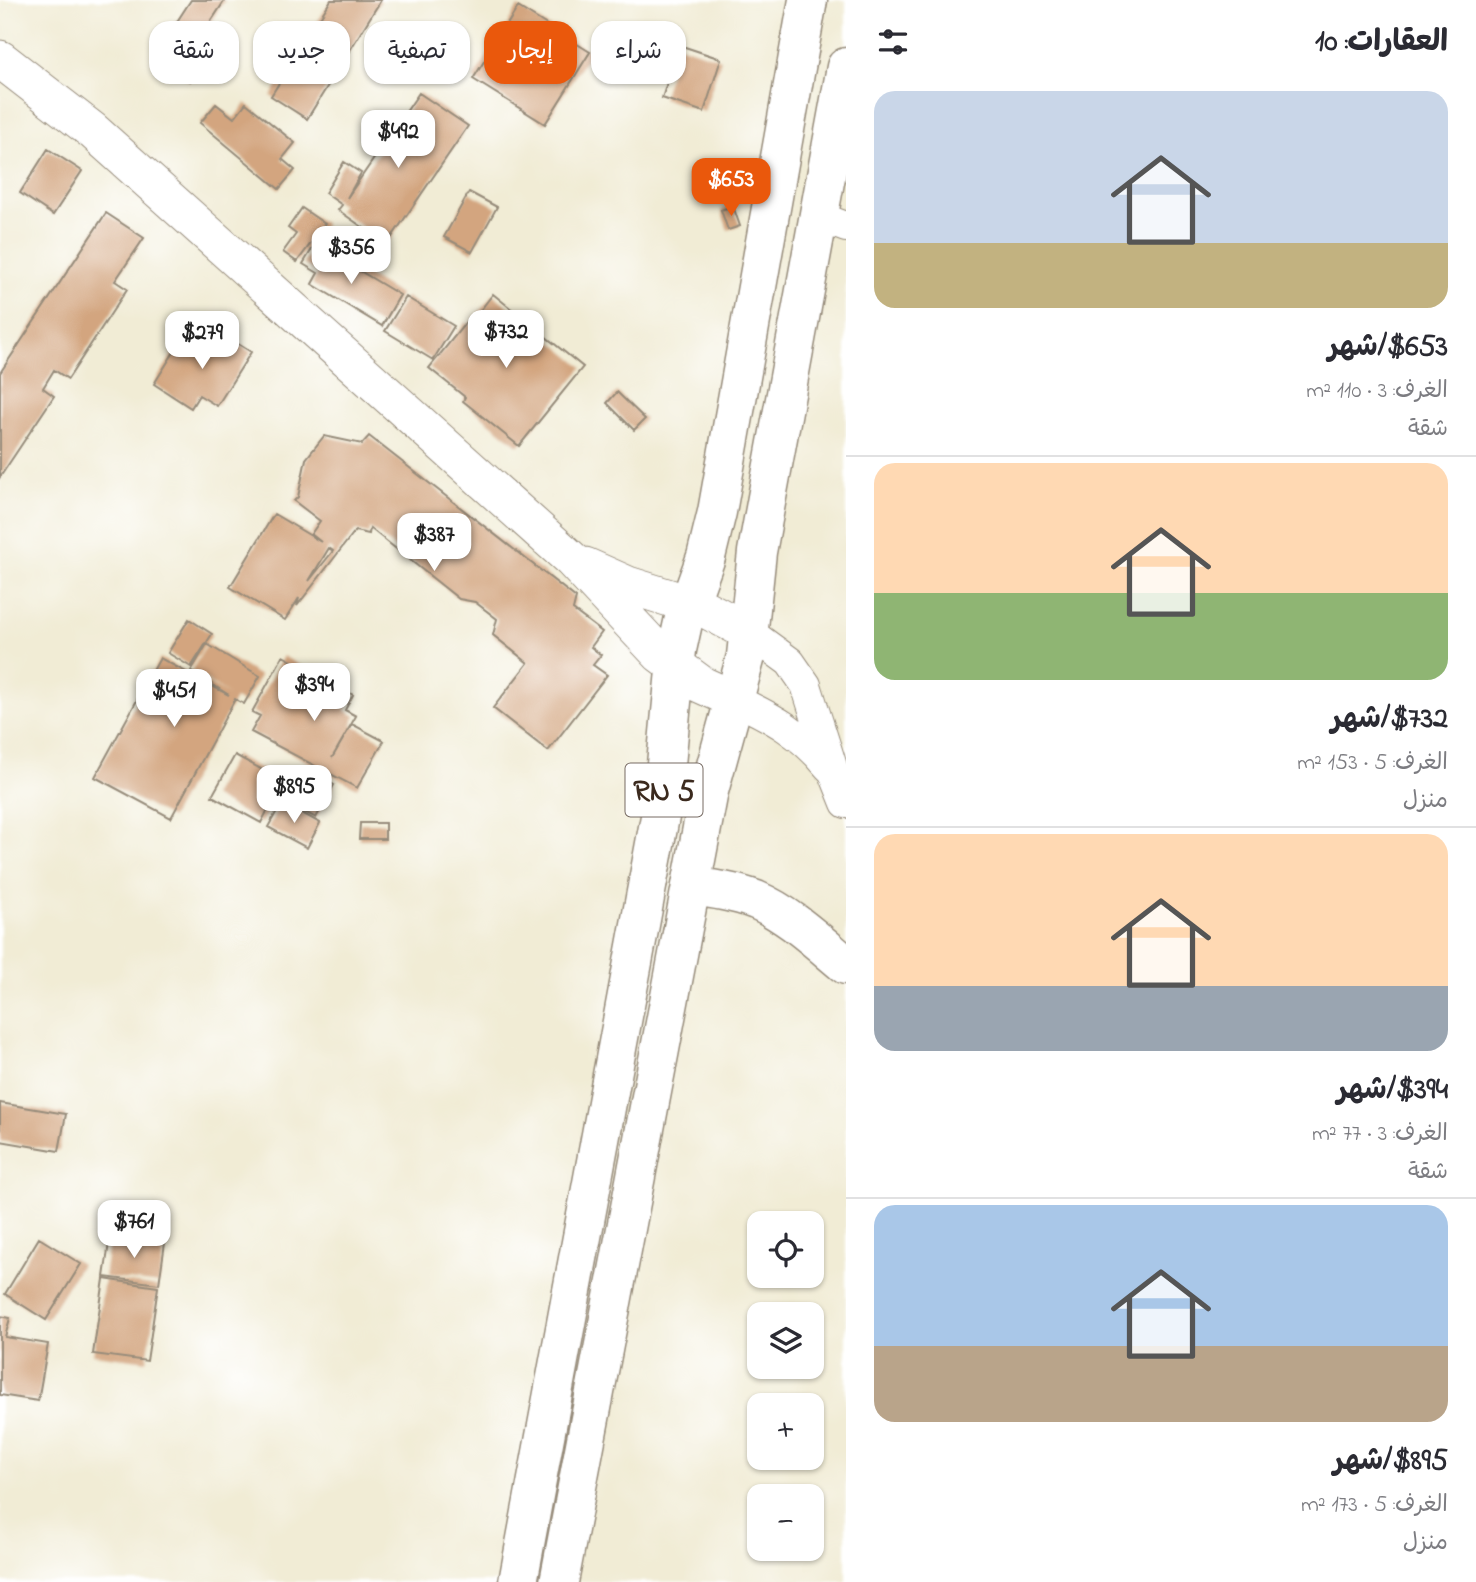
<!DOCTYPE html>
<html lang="ar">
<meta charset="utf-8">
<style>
:root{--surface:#fff;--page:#f7f7f7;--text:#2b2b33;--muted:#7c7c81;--line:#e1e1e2;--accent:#ea580c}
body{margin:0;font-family:"Indie Flower","Playpen Sans Arabic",sans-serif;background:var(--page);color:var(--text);direction:rtl;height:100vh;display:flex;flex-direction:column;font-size:26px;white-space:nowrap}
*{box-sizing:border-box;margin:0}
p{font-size:23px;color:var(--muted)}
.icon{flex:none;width:38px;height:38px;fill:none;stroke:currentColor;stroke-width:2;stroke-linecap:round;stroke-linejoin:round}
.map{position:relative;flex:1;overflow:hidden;direction:ltr}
.side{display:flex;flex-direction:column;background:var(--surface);width:630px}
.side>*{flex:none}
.guide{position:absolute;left:21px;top:21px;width:665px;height:63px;direction:rtl;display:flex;gap:14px}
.fabs{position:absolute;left:747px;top:1211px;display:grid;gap:14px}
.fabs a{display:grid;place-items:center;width:77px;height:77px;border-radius:14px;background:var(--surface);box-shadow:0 2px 5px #0004;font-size:35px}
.price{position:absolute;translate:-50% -60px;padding:0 16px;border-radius:14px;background:#fff;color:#222;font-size:23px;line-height:46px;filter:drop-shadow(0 2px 4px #0008)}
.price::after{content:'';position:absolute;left:50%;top:42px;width:21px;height:16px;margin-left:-10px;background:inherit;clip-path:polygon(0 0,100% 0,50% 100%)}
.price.selected{background:var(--accent);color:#fff}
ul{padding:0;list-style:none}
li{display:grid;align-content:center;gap:14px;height:371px;padding:0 28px}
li+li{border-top:2px solid var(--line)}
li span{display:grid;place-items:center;height:217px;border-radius:21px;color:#555}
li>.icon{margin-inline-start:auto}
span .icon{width:126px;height:126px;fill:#fffc;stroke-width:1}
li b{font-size:30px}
h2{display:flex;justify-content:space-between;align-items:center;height:84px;padding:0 28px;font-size:30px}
.pill{padding:0 24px;border-radius:21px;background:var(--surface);box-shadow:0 2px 5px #0004;font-size:24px;line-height:63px}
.pill.selected{background:var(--accent);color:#fff}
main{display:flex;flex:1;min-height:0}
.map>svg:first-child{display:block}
.building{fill:#d3a57f;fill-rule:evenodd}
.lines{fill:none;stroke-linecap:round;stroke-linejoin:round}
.minor-casing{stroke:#968b7a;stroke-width:32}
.major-casing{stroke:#968b7a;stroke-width:39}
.highway-casing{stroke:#968b7a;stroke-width:41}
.minor{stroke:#fff;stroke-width:30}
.major{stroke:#fff;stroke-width:37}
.highway{stroke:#fff;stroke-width:38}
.labels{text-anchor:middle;stroke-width:7;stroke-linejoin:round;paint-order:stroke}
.shield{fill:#fff;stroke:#766a62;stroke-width:2}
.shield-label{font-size:30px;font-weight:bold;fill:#3b2a1e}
</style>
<main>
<section class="side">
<h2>العقارات: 10<svg class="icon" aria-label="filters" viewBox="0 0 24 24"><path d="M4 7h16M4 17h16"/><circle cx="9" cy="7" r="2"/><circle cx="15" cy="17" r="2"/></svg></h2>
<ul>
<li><span style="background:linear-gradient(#c9d6e8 70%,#c2b280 0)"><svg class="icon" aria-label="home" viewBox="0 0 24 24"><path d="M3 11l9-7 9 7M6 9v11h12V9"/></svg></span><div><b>$653/شهر</b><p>الغرف: 3 · 110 m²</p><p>شقة</p></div></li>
<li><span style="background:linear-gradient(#ffd9b3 60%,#8fb573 0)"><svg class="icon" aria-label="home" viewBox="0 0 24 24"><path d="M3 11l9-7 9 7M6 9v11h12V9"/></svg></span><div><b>$732/شهر</b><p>الغرف: 5 · 153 m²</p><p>منزل</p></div></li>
<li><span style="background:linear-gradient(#ffd9b3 70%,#9aa5b1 0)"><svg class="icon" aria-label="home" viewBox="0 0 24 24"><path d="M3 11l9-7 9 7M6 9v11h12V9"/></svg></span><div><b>$394/شهر</b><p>الغرف: 3 · 77 m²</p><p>شقة</p></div></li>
<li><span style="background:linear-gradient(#a9c7e8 65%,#b9a48a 0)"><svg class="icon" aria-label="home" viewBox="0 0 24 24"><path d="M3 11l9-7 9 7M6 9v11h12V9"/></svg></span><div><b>$895/شهر</b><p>الغرف: 5 · 173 m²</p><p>منزل</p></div></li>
</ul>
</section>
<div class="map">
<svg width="846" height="1582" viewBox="0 0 846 1582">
<rect width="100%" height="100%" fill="#fff"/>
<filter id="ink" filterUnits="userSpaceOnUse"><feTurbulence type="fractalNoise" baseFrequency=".0143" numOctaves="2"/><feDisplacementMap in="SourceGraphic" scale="14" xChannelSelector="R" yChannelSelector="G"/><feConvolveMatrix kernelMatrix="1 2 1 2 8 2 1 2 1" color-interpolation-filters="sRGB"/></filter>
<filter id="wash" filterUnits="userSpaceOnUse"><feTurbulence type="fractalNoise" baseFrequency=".00686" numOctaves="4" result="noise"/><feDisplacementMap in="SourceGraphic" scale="28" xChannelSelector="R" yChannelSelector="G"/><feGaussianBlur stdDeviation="1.57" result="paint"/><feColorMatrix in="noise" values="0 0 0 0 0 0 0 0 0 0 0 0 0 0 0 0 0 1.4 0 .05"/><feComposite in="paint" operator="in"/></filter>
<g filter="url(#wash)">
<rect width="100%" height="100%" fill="#f1ecd5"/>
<g id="blocks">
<path class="building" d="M191,0H225L187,58L200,66L190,81L160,62L172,45L165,40Z
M331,0H381L307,119L271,96Z
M518,7L590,52L545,124L473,79Z
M679,45L721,59L704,112L662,98Z
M419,93L468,126L387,244L338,210L342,205L325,193L344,162L361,173L347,198Z
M246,103L295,143L282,159L295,170L279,189L200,123L216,104L234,118Z
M48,149L82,171L53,215L20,193Z
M469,192L497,207L472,252L444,237Z
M733,206L740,226L728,230L721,210Z
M302,208L325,224L297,262L283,252L296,234L288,228Z
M106,213L144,238L115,281L127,289L68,379L54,370L43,388L54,396L0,477V373Z
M315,244L400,295L382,326L312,284L318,273L303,264Z
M493,294L583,367L519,446L463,401L465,397L429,368L466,322L469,325Z
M406,297L454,326L433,360L385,331Z
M222,334L251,352L217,406L199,395L191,408L154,384L184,336L211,352Z
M617,392L645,419L634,430L607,403Z
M324,436L362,444L369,436L576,598L573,610L602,632L591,647L601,655L593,665L607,675L548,751L493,708L528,663L493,635L497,619L475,602L459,599L370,528L369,534L355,531L297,606L299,598L285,620L230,587L274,514L321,542L311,534L320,521L294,501L298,497L306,459ZM329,548L333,551L309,581Z
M189,619L212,634L191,667L168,653Z
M207,644L260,676L244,704L235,699L171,818L95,777L160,658L229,695L191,671Z
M283,656L353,695L345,710L356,716L332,758L352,724L384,741L357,788L251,732L260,716L252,712Z
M235,755L283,781L261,823L212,796Z
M302,768L334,785L316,818L284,801Z
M282,802L320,823L307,848L268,827Z
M360,823H385V839H359Z
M0,1103L66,1114L59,1151L0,1141Z
M110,1236L165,1243L159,1284L104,1277Z
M39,1238L81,1264L46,1320L5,1294Z
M104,1279L158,1287L147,1361L93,1354Z
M0,1316L10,1318L5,1337L48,1344L38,1401L0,1395Z"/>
</g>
</g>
<g filter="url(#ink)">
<use href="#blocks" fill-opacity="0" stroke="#968b7a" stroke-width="2"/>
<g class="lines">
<g class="minor-casing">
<path id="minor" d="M819,217L846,227
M749,632L790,662L806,685L834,773L846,803
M735,700C774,718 801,733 829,767"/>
</g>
<g class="major-casing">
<path id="major" d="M0,59L93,131L572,560L660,654L702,685L735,700
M585,566L628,585L705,609L749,632"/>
</g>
<g class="highway-casing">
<path id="highway" d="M691,886C713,889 735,892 756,900C789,914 818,942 846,965
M518,1582L662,806L677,650L684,618L706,557L717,512L808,0
M559,1582L709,791L746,656L757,552L846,67"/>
</g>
<use href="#minor" class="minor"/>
<use href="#major" class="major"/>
<use href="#highway" class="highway"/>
</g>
</g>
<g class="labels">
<rect class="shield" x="625.5" y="763.5" width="77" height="53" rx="5"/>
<g class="shield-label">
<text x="664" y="800">RN 5</text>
</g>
</g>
</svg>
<div class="fabs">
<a><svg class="icon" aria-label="locate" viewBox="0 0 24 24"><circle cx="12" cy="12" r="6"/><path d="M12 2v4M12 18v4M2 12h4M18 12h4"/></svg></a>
<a><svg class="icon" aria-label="layers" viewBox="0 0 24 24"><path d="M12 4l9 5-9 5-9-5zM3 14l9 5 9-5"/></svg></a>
<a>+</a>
<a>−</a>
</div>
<b class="price" style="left:398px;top:170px">$492</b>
<b class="price selected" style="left:731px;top:218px">$653</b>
<b class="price" style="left:351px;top:286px">$356</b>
<b class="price" style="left:506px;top:370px">$732</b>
<b class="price" style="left:202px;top:371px">$279</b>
<b class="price" style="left:434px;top:573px">$387</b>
<b class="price" style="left:314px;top:723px">$394</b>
<b class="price" style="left:174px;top:729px">$451</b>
<b class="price" style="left:294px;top:825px">$895</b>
<b class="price" style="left:134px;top:1260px">$761</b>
<div class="guide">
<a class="pill">شراء</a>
<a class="pill selected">إيجار</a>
<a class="pill">تصفية</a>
<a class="pill">جديد</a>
<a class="pill">شقة</a>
</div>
</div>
</main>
